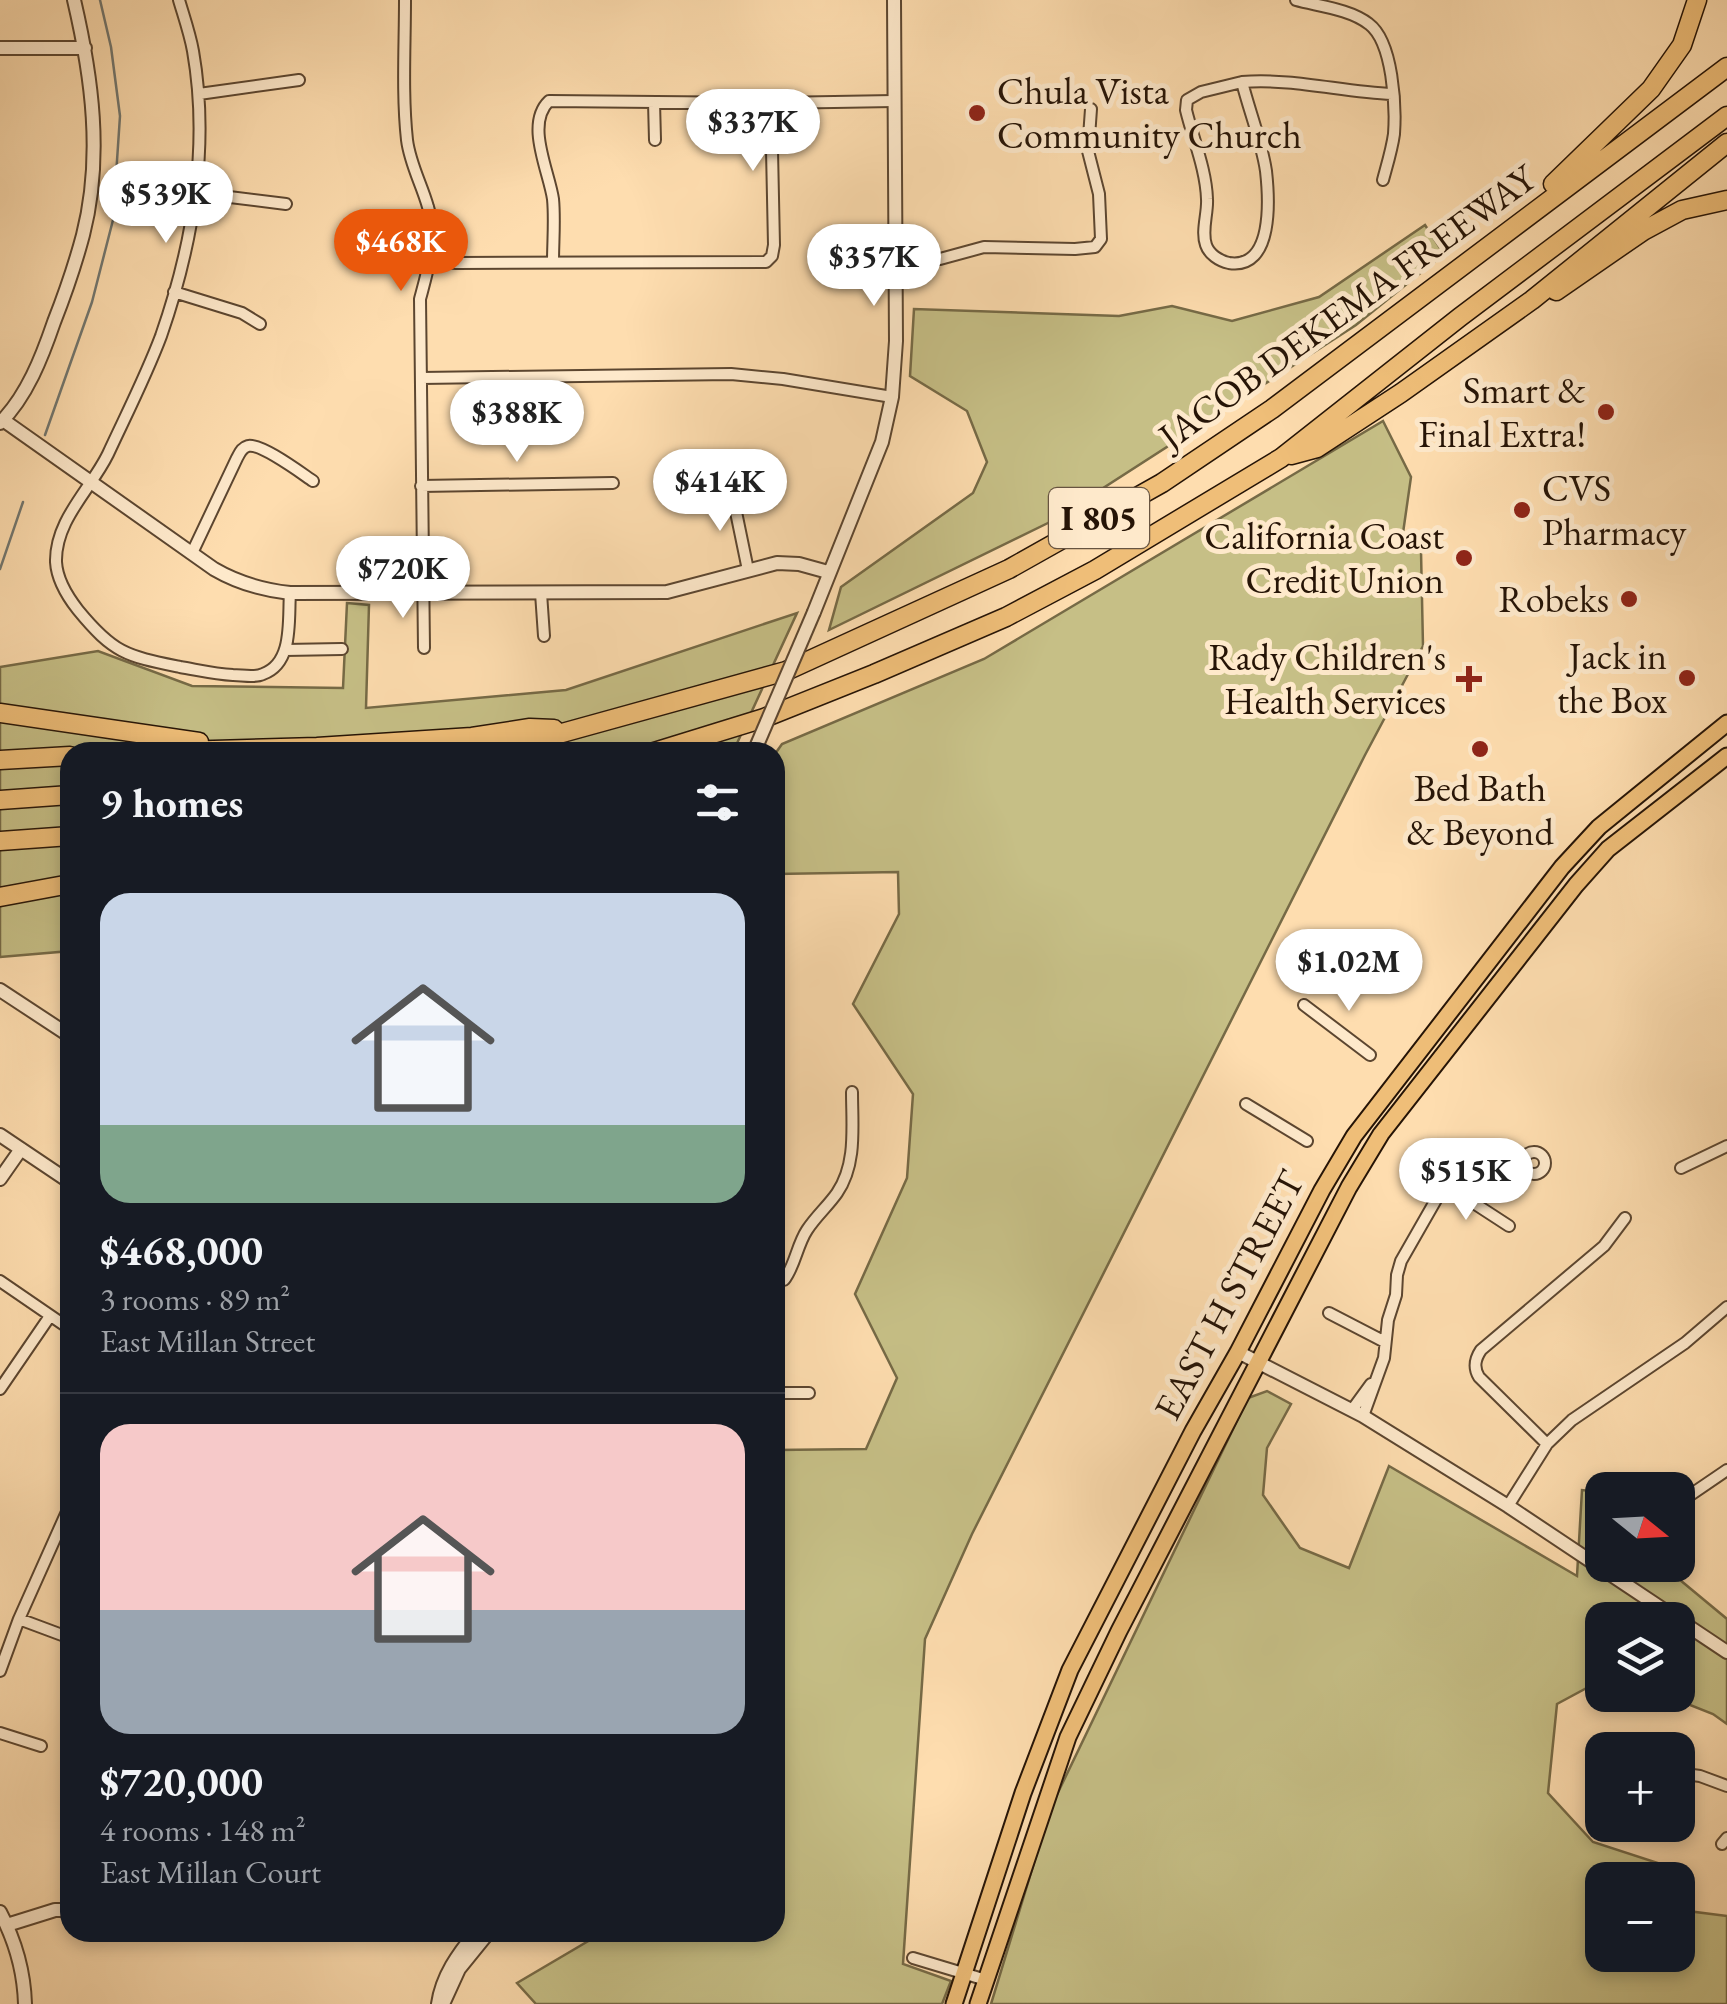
<!DOCTYPE html>
<meta charset="utf-8">
<style>
:root{--surface:#171b24;--page:#20242c;--text:#f1f3f6;--muted:#9ea1a6;--line:#363941;--accent:#ea580c}
body{margin:0;font-family:"EB Garamond",serif;background:var(--page);color:var(--text);height:100vh;display:flex;flex-direction:column;font-size:38px;white-space:nowrap}
*{box-sizing:border-box;margin:0}
p{font-size:32px;color:var(--muted)}
.icon{flex:none;width:55px;height:55px;fill:none;stroke:currentColor;stroke-width:2;stroke-linecap:round;stroke-linejoin:round}
.map{position:relative;flex:1;overflow:hidden}
.panel{position:absolute;left:60px;top:742px;width:725px;height:1200px;display:flex;flex-direction:column;background:var(--surface);border-radius:30px;box-shadow:0 5px 15px #0003}
.panel>*{flex:none}
.needle{width:65px;rotate:108deg}
.fabs{position:absolute;left:1585px;top:1472px;display:grid;gap:20px}
.fabs a{display:grid;place-items:center;width:110px;height:110px;border-radius:20px;background:var(--surface);box-shadow:0 5px 15px #0003;font-size:50px}
.price{position:absolute;translate:-50% -85px;padding:0 22px;border-radius:35px;background:#fff;color:#222;font-size:32px;line-height:65px;filter:drop-shadow(0 2px 5px #0008)}
.price::after{content:'';position:absolute;left:50%;top:60px;width:30px;height:22px;margin-left:-15px;background:inherit;clip-path:polygon(0 0,100% 0,50% 100%)}
.price.selected{background:var(--accent);color:#fff}
ul{padding:0;list-style:none}
li{display:grid;align-content:center;gap:20px;height:530px;padding:0 40px}
li+li{border-top:2px solid var(--line)}
li span{display:grid;place-items:center;height:310px;border-radius:30px;color:#555}
li>.icon{margin-inline-start:auto}
span .icon{width:180px;height:180px;fill:#fffc;stroke-width:1}
li b{font-size:42px}
h2{display:flex;justify-content:space-between;align-items:center;height:120px;padding:0 40px;font-size:42px}
.map>svg:first-child{display:block}
.green{fill:#c6bf86;stroke:#766a46;stroke-width:2.5}
.lines{fill:none;stroke-linecap:round;stroke-linejoin:round}
.stream{stroke:#727770;stroke-width:2.5}
.minor-casing{stroke:#5c4630;stroke-width:14}
.tertiary-casing{stroke:#5c4630;stroke-width:16}
.primary-casing{stroke:#261406;stroke-width:19}
.motorway-casing{stroke:#261406;stroke-width:21}
.minor{stroke:#fee9cb;stroke-width:10}
.tertiary{stroke:#fee9cb;stroke-width:12}
.primary{stroke:#efbe78;stroke-width:15}
.motorway{stroke:#efbe78;stroke-width:18}
.tertiary-bridge-casing{stroke:#5c4630;stroke-width:16;stroke-linecap:butt}
.tertiary-bridge{stroke:#fee9cb;stroke-width:12}
.poi-dot{fill:#8f2418;stroke:#fee9cb;stroke-width:4}
.labels{text-anchor:middle;stroke-width:10;stroke-linejoin:round;paint-order:stroke}
.shield{fill:#fee9cb;stroke:#675441;stroke-width:2.5}
.shield-label{font-size:35px;font-weight:bold;fill:#261406}
.poi-label{font-size:38px;fill:#261406;stroke:#fee9cb;text-anchor:end}
.street-label{font-size:38px;fill:#261406;stroke:#fee9cb}
</style>
<div class="map">
<svg width="1727" height="2004" viewBox="0 0 1727 2004">
<rect width="100%" height="100%" fill="#feddaf"/>
<filter id="stains"><feTurbulence type="fractalNoise" baseFrequency=".002" numOctaves="4"/><feColorMatrix values="0 0 0 0 .2 0 0 0 0 .09 0 0 0 0 .02 0 0 0 .5 -.17"/></filter>
<radialGradient id="worn" r=".72"><stop offset=".6" stop-color="#630" stop-opacity="0"/><stop offset="1" stop-color="#630" stop-opacity=".3"/></radialGradient>
<path class="green" d="M1425,225L1444,254L1356,325L1052,521L829,630L841,587L973,493L987,462L967,411L910,376L914,309L1119,316L1172,306L1232,321L1319,297Z
M1383,421L1411,477L1401,547L1421,551L1423,646L1365,755L972,1534L925,1639L903,1964L951,1981L942,2004H536L517,1983L602,1933L775,1932V1450L866,1449L897,1378L855,1294L907,1178L913,1094L853,1004L899,914L898,872L775,874V754L782,744L984,659Z
M347,603L369,605L366,708L566,690L797,613L733,752H70V951L0,957V667L98,651L192,686L343,688Z
M1267,1391L1291,1404L1267,1448L1263,1495L1300,1548L1349,1568L1389,1466L1577,1576L1582,1490L1602,1492V1565H1662L1727,1619V1724L1713,1714L1665,1695H1678V1620H1602V1683H1596L1557,1704L1548,1793L1593,1842L1667,1866L1674,1880H1602V1955H1678V1889L1688,1911L1727,1916V2004H991L1051,1807L1248,1398Z"/>
<g class="lines">
<path class="stream" d="M45,435L92,302L113,220L120,116L111,47L100,0
M0,569L23,502"/>
<g class="minor-casing">
<path id="minor" d="M179,0C184,17 190,34 193,51C210,148 193,244 161,336C146,376 126,415 108,454C91,489 55,520 56,562C57,580 67,596 78,610C114,654 127,656 180,667C198,670 215,674 233,675C242,675 255,678 263,674C294,663 288,619 290,593
M405,0C405,46 402,94 407,140C410,164 422,185 428,207C438,238 428,269 420,299L424,648
M1296,0C1318,6 1350,9 1369,24C1393,42 1396,106 1394,134C1392,149 1387,165 1383,180
M1242,82C1249,110 1262,143 1266,171C1269,198 1274,270 1229,263C1219,261 1209,254 1206,245C1201,231 1208,213 1207,199C1206,169 1193,139 1186,110L1187,100L1201,92Z
M1242,82C1293,78 1342,92 1392,94
M199,94L299,80
M654,102L655,140
M197,193L286,204
M895,258L940,259L984,247L1075,249L1095,247L1101,239L1099,194L1088,151L1091,109
M430,261L456,263L766,262L772,256L774,245L771,103
M553,262C553,242 555,219 553,199C549,171 525,124 549,101L774,103L894,101
M174,292L242,313L260,324
M421,378L731,374L783,379L892,397
M421,486L613,483
M737,495L736,512L748,570
M192,553L237,458C240,453 241,448 248,446C261,443 301,473 313,481
M541,593L544,636
M285,650L342,649
M1304,1005L1370,1055
M1246,1104L1307,1141
M1523 1163a11 11 0 1 1 22 0a11 11 0 1 1-22 0Z
M1681,1168L1727,1146
M1446,1185L1509,1226
M775,1280H784C795,1266 797,1245 807,1230C816,1216 828,1206 837,1193C857,1164 852,1126 852,1092
M0,1281L70,1329
M1329,1313L1385,1342
M0,1389L50,1316
M775,1393H809
M1352,1410L1371,1384
M1363,1416L1384,1358L1388,1320L1396,1295L1397,1275L1401,1261L1441,1191L1453,1178L1486,1163L1523,1162
M1547,1444L1479,1377C1473,1367 1475,1359 1481,1350L1604,1246L1625,1218
M1680,1502L1727,1470
M1508,1506L1547,1444L1572,1420L1685,1343L1727,1307
M19,1619L70,1638
M0,1671L19,1619L70,1505
M0,1733L41,1746
M1678,1773L1700,1776L1727,1786
M1722,1844L1727,1838
M913,1958L986,1980"/>
</g>
<g class="tertiary-casing">
<path id="tertiary" d="M0,48H85
M3,420L214,569C238,583 263,590 290,593L667,592L777,563L799,564L828,572
M0,423C27,396 42,357 54,322C65,294 75,265 83,235C103,157 92,77 74,0
M814,612L882,442L892,397L896,341L894,0
M0,990L70,1036
M0,1135L70,1182
M0,1179L21,1149
M1238,1352L1363,1416L1508,1506L1727,1652
M0,1912C16,1942 24,1970 25,2004
M7,1925L55,1910H70
M438,2004C442,1976 458,1954 476,1932
M443,2004L459,1969L489,1932"/>
</g>
<g class="primary-casing">
<path id="primary" d="M954,2004L1023,1793L1070,1670L1193,1431L1238,1352L1322,1190L1354,1136L1562,867L1599,827L1727,723
M978,2004L1068,1737L1119,1631L1349,1187L1381,1134L1576,885L1608,849L1727,756"/>
</g>
<g class="motorway-casing">
<path id="motorway" d="M1553,184L1651,89L1682,45L1697,0
M1556,291L1643,231L1682,210L1727,200
M1291,455L1317,448L1401,393L1532,300L1727,143
M0,713L199,742
M146,752L317,747L472,737L530,728L554,729
M482,752L544,738L786,671L1009,569L1162,483L1272,409L1727,67
M654,752L764,718L874,674L1006,617L1095,570L1281,458L1460,317L1727,116
M0,760L70,756
M0,800L70,795
M0,841L70,836
M0,897L70,884"/>
</g>
<use href="#minor" class="minor"/>
<use href="#tertiary" class="tertiary"/>
<use href="#primary" class="primary"/>
<use href="#motorway" class="motorway"/>
<g class="tertiary-bridge-casing">
<path id="tertiary-bridge" d="M754,752L814,612"/>
</g>
<use href="#tertiary-bridge" class="tertiary-bridge"/>
</g>
<g class="poi-dot">
<circle cx="977" cy="113" r="10"/>
<circle cx="1606" cy="412" r="10"/>
<circle cx="1522" cy="510" r="10"/>
<circle cx="1464" cy="558" r="10"/>
<circle cx="1629" cy="599" r="10"/>
<circle cx="1687" cy="678" r="10"/>
<path d="M1464 664h10v10h10v10h-10v10h-10v-10h-10v-10h10z"/>
<circle cx="1480" cy="749" r="10"/>
</g>
<g class="labels">
<rect class="shield" x="1049" y="488" width="100" height="60" rx="8"/>
<g class="shield-label">
<text x="1099" y="530">I 805</text>
</g>
<g class="poi-label">
<text x="997" y="104" text-anchor="start">Chula Vista<tspan x="997" dy="44">Community Church</tspan></text>
<text x="1586" y="403">Smart &amp;<tspan x="1586" dy="44">Final Extra!</tspan></text>
<text x="1542" y="501" text-anchor="start">CVS<tspan x="1542" dy="44">Pharmacy</tspan></text>
<text x="1444" y="549">California Coast<tspan x="1444" dy="44">Credit Union</tspan></text>
<text x="1609" y="612">Robeks</text>
<text x="1667" y="669">Jack in<tspan x="1667" dy="44">the Box</tspan></text>
<text x="1446" y="670">Rady Children's<tspan x="1446" dy="44">Health Services</tspan></text>
<text x="1480" y="801" text-anchor="middle">Bed Bath<tspan x="1480" dy="44">&amp; Beyond</tspan></text>
</g>
<g class="street-label">
<text transform="translate(1347 307) rotate(-36)" y="13">JACOB DEKEMA FREEWAY</text>
<text transform="translate(1229 1295) rotate(-62)" y="13">EAST H STREET</text>
</g>
</g>
<rect width="100%" height="100%" filter="url(#stains)"/>
<rect width="100%" height="100%" fill="url(#worn)"/>
</svg>
<div class="fabs">
<a><svg class="needle" viewBox="-14 -14 28 28"><path d="M0-13l5 13h-10z" fill="#e53935"/><path d="M0 13l5-13h-10z" fill="#9ea1a6"/></svg></a>
<a><svg class="icon" aria-label="layers" viewBox="0 0 24 24"><path d="M12 4l9 5-9 5-9-5zM3 14l9 5 9-5"/></svg></a>
<a>+</a>
<a>−</a>
</div>
<b class="price" style="left:753px;top:174px">$337K</b>
<b class="price" style="left:166px;top:246px">$539K</b>
<b class="price selected" style="left:401px;top:294px">$468K</b>
<b class="price" style="left:874px;top:309px">$357K</b>
<b class="price" style="left:517px;top:465px">$388K</b>
<b class="price" style="left:720px;top:534px">$414K</b>
<b class="price" style="left:403px;top:621px">$720K</b>
<b class="price" style="left:1349px;top:1014px">$1.02M</b>
<b class="price" style="left:1466px;top:1223px">$515K</b>
<section class="panel">
<h2>9 homes<svg class="icon" aria-label="filters" viewBox="0 0 24 24"><path d="M4 7h16M4 17h16"/><circle cx="9" cy="7" r="2"/><circle cx="15" cy="17" r="2"/></svg></h2>
<ul>
<li><span style="background:linear-gradient(#c9d6e8 75%,#7fa58c 0)"><svg class="icon" aria-label="home" viewBox="0 0 24 24"><path d="M3 11l9-7 9 7M6 9v11h12V9"/></svg></span><div><b>$468,000</b><p>3 rooms · 89 m²</p><p>East Millan Street</p></div></li>
<li><span style="background:linear-gradient(#f6c9c9 60%,#9aa5b1 0)"><svg class="icon" aria-label="home" viewBox="0 0 24 24"><path d="M3 11l9-7 9 7M6 9v11h12V9"/></svg></span><div><b>$720,000</b><p>4 rooms · 148 m²</p><p>East Millan Court</p></div></li>
</ul>
</section>
</div>
